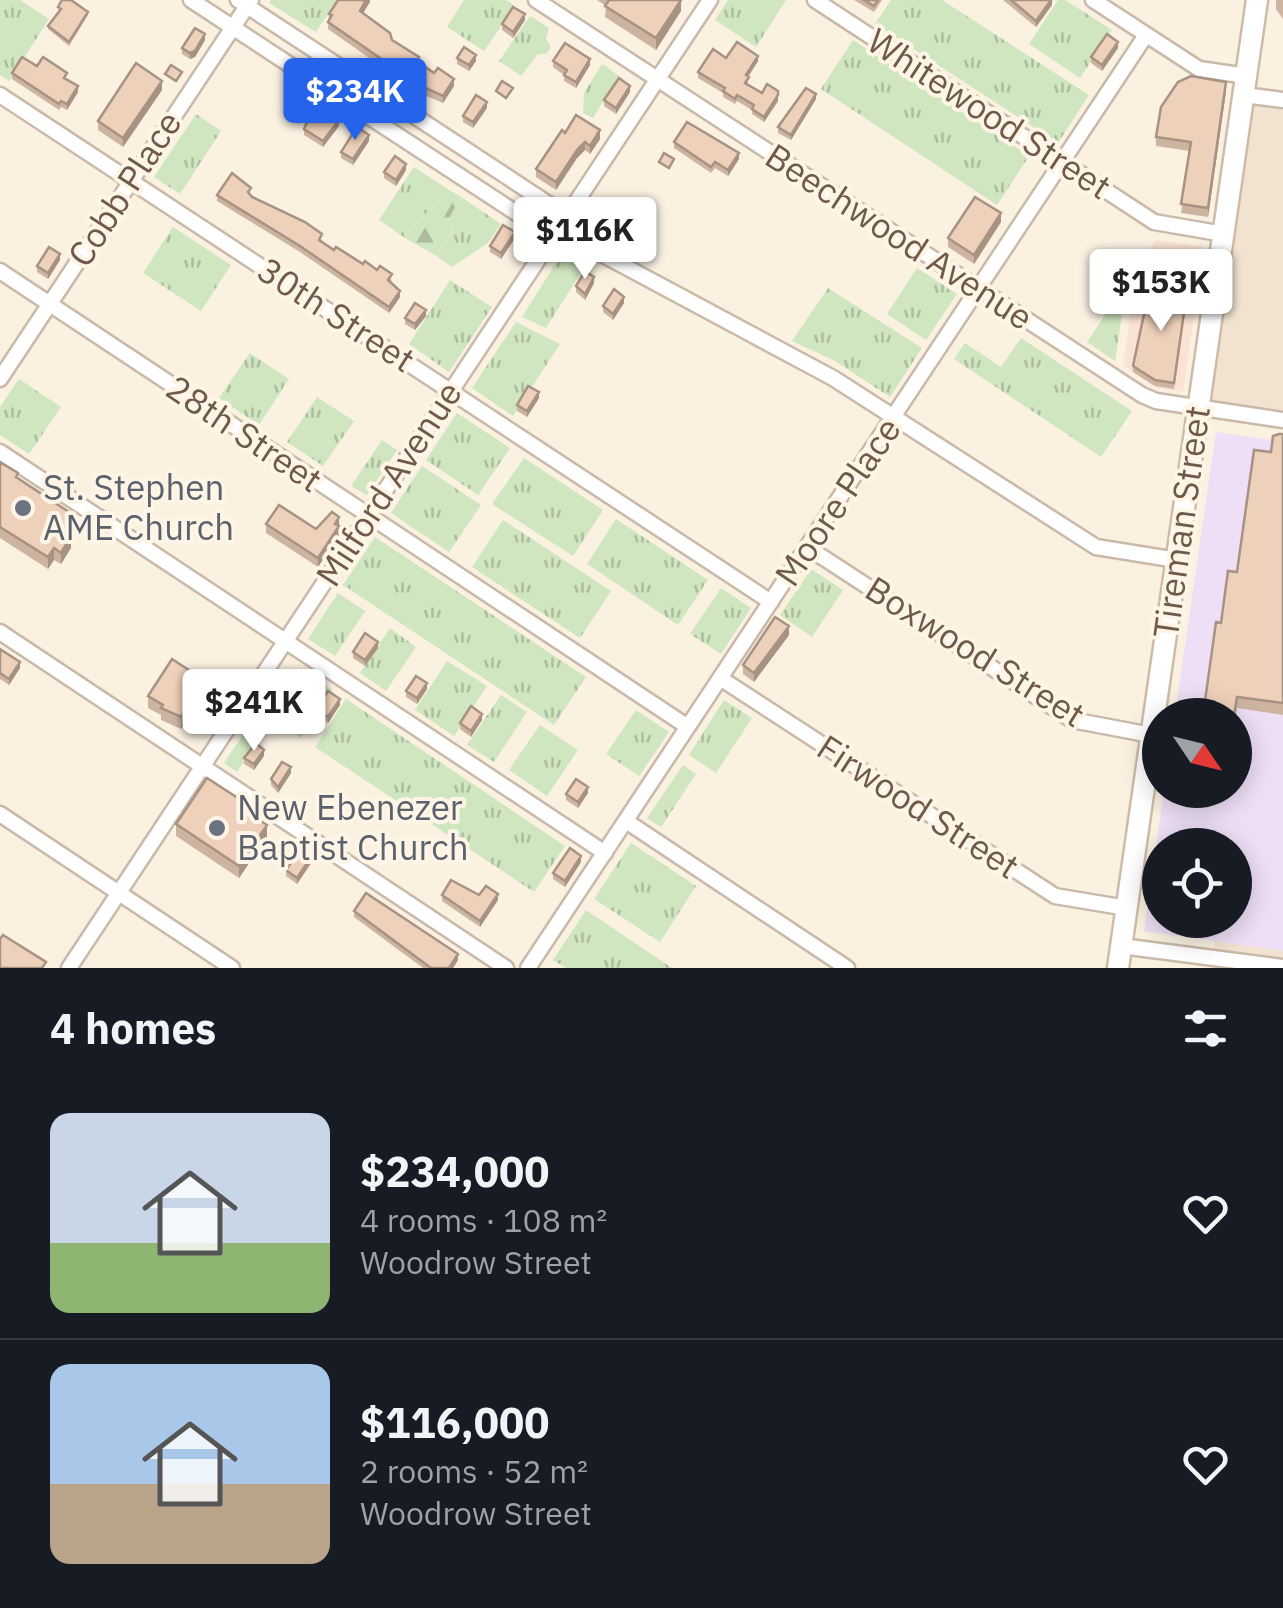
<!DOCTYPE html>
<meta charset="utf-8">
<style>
:root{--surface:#171b24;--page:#20242c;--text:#f1f3f6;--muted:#9ea1a6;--line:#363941;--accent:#2563eb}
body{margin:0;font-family:"IBM Plex Sans",sans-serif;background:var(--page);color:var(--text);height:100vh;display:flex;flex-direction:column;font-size:38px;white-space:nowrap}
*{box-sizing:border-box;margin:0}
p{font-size:32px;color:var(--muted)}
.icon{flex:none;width:55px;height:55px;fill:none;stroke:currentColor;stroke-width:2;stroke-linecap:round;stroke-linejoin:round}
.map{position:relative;height:968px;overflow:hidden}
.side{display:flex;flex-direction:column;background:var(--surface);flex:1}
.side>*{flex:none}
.needle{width:65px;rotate:125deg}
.buttons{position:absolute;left:1142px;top:698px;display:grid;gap:20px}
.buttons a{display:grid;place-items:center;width:110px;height:110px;border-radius:50%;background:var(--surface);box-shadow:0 5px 25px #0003;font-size:50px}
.price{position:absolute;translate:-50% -85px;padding:0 22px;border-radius:10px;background:#fff;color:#222;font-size:32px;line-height:65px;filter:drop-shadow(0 2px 5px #0008)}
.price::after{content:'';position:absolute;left:50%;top:60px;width:30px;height:22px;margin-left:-15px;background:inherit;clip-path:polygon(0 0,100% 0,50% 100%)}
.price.active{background:var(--accent);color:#fff}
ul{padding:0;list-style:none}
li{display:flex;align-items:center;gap:30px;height:250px;padding:0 50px}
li+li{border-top:2px solid var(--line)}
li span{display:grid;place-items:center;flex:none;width:280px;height:200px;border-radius:20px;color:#555}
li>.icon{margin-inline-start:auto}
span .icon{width:120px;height:120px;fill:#fffc;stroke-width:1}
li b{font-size:42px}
h2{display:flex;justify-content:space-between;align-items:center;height:120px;padding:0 50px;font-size:42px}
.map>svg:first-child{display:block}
.residential{fill:#f1e3d0}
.commercial{fill:#fae2d5}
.education{fill:#eedef6;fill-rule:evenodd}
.grass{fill:url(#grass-tufts)}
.forest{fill:url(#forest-firs)}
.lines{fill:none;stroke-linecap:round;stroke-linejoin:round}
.street-casing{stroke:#cab9a9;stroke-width:19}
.secondary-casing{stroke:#cfbba9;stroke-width:25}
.street{stroke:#fff;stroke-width:14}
.secondary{stroke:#fff;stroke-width:20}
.wall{fill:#cdb4a1}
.shaded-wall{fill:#a79283}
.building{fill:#eed1bb;stroke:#a79283;stroke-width:2.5}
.worship-dot{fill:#6b7280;stroke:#fef5e7;stroke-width:4}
.labels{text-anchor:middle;stroke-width:8;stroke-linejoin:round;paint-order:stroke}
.street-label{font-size:35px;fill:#6f594a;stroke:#fef5e7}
.worship-label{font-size:35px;fill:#5b616d;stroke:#fef5e7;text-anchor:start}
</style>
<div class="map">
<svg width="1283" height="968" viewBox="0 0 1283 968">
<defs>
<pattern id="grass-tufts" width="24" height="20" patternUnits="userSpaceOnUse" patternTransform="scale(2.5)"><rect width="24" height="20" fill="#cfe6c1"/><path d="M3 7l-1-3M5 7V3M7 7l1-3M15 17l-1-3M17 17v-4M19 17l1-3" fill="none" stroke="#acbd9f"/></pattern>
<pattern id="forest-firs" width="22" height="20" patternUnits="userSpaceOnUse" patternTransform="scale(2.5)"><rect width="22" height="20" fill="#cfe6c1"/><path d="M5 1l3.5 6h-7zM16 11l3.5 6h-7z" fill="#acbd9f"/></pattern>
</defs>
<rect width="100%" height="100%" fill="#faf1e1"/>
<path class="residential" d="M1254,105L1283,110V414L1211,404Z
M1215,941L1283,951V968H1210Z"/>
<path class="commercial" d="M1156,240L1204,247L1183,392L1156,388L1123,365L1138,266Z"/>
<path class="education" d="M1216,432L1283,442V951L1144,931L1164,790H1235V715H1175ZM1160,845H1235V920H1160Z"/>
<path class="grass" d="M0,0H20L49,19L9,81L0,75Z
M271,0H337L316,32L269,3Z
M464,0H506L515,6L484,51L447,27Z
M728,0H786L756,47L715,20Z
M891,0H942L1089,95L1058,143L875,24Z
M1058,0H1065L1112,30L1080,78L1029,44Z
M530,16L549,28L546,39L551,47L547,53L537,55L521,76L499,61Z
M853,40L1029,156L997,205L821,89Z
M602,64L619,76L593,118L583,113L584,93Z
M196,114L221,131L180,194L154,177Z
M414,167L449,190C434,207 417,220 405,238L379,220Z
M461,197L501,224L488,243L452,267L435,255L452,233L449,218Z
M173,227L231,265L201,311L143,273Z
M564,250L587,263L546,328L522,317Z
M917,268L957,294L926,340L887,314Z
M450,280L492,307L449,372L409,344Z
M828,288L922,348L890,397L835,361L792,341Z
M1118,296L1124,301L1115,361L1087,342Z
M516,322L560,344L513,416L472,388Z
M1021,338L1132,411L1101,457L954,359L965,343L1001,367Z
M250,353L289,379L259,425L219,398Z
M19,379L61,407L29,454L0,435V407Z
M317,397L354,421L323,466L287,442Z
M457,413L510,448L478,495L426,460Z
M382,440L397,450L367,495L351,486Z
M524,458L603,510L573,556L492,504Z
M422,466L481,505L449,552L391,513Z
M616,519L708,580L678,625L587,564Z
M503,520L611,591L580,638L472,567Z
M375,537L586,677L554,725L343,585Z
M811,569L843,590L812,637L780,615Z
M721,588L751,608L721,654L690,634Z
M338,593L365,611L335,656L308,639Z
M390,628L416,647L386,691L360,673Z
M447,661L487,686L454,736L415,710Z
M304,672L332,690L301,738L272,719Z
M501,695L527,712L494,762L467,745Z
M346,699L565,846L534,892L315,747Z
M724,700L752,718L716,773L689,755Z
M636,710L669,732L639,776L606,754Z
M255,717L268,726L237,772L224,763Z
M540,725L578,750L547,796L509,770Z
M683,765L696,774L661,827L647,818Z
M631,843L696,886L660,942L594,899Z
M586,910L672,968H566L553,960Z"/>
<path class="forest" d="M449,190L461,197L449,218L452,232L435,255L405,238C417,220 434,207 449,190Z"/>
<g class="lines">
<g class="street-casing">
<path id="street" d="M191,0L536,226L559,227
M238,0L550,205L559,227L570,237L833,378L1096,547L1177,560
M536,0L1142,395L1156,401L1283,420
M815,0L1154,222L1224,234
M1093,0L1199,69L1247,76
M0,95L771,602
M1244,95L1283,100
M0,271L688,727
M0,379L251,0
M0,452L605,853
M807,547L1072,720L1151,735
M0,632L506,968
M720,678L1055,896L1127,908
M0,814L232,968
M626,821L847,968
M1121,946L1283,967
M69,968L710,0
M528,968L1146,35"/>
</g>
<g class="secondary-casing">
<path id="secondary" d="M1118,968L1257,0"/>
</g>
<use href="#street" class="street"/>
<use href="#secondary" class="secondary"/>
</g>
<path class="wall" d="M370,0L363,13L419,63L454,86L443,103L419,93L328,29L329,14Z
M597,0H681V11L656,50L605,17L606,6Z
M854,0H882L874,12Z
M1003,0H1052V5L1036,27Z
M1276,0H1283V19L1276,9Z
M58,7L88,15L69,46L48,29V26L59,11Z
M525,20L513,38L502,30V24Z
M205,40L195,57L190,59L182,54V48Z
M1118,48L1102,71L1091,63V57Z
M457,58L476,61L469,71L457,64Z
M726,58L758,61L748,76V84L778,101L764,122L752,114V110L737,101L735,104L723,97V93L698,78V72Z
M553,61L590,65L576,88L564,81V75L553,67Z
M37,66L67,79L78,92L67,110L61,107L59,110L12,79V73Z
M162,90L123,147L98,130V121Z
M1226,91L1208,217L1181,213L1190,151L1156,146V137Z
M630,92L616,114L604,106V100Z
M816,99L791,140L778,133V127Z
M294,107L339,126L323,147L304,135V129L307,122L294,113Z
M487,108L473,128L463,122V116Z
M565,133L600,139L590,154L585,150L577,158L556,190L536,177V169Z
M369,141L353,165L341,158V152Z
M674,142L739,159L728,176L715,168L711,173L674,148Z
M406,170L396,186L384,178V172Z
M250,194L322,240L321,242L334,250L392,280L390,282L400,297L389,313L300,252L217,201V195Z
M624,213L640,221L651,234L639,252L601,226V220Z
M1001,222L974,264L948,247V238Z
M515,238L501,259L490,252V246Z
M60,260L48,279L37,272V266Z
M594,283L585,300L576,292V286Z
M1187,297L1174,389L1155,386L1133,372V366Z
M624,303L613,320L603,312V306Z
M426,316L415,330L405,324V318Z
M539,398L527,417L517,411V405Z
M1283,434V715L1237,708L1235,722L1221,623L1271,452Z
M0,462L75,528L70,535L71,548L61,564L54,560L48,569L0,538Z
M266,524L316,529L339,526V535L318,567L266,533Z
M789,635L754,682L743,674V665Z
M378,648L365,666L353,658V652Z
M0,649L20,668L9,685L0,679Z
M427,689L417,704L406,697V691Z
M204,692L181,729L161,720V715L148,708V696Z
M340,705L328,723L316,715V709Z
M482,720L471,737L460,729V723Z
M264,756L254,770L244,764V758Z
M291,773L278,793L271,785V779Z
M588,793L578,808L566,800V794Z
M244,810L267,837L239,878L176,836V824Z
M581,862L565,887L553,879V873Z
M311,863L297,884L286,876V870Z
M442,895H479L498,900L480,927L442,901Z
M354,911L458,960L453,968H423L354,917Z"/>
<path class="shaded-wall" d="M366,0H370V2L360,18V11Z
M681,0V11L656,50V38Z
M1052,0V5L1036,27V21Z
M525,14V20L513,38V32Z
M205,34V40L195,57L190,59V53Z
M1118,42V48L1102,71V65Z
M476,55V61L469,71V65Z
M758,56V61L746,80V75Z
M590,59V65L576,88V82Z
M454,79V86L443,103V96Z
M162,81V90L123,147V138Z
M1226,82V91L1208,217V208Z
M78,86V92L67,110V104Z
M630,86V92L616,114V108Z
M816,94V99L791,140V135Z
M778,95V101L764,122V117Z
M487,102V108L473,128V122Z
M339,120V126L323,147V141Z
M600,130V139L590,154V146Z
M369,135V141L353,165V159Z
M585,142V150L577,158L556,190V182L577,150Z
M739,153V159L728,176V170Z
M406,164V170L396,186V180Z
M1001,213V222L974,264V255Z
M651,228V234L639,252V246Z
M515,232V238L501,259V253Z
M60,254V260L48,279V273Z
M594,277V283L585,300V294Z
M400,291V297L389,313V307Z
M624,297V303L613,320V314Z
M426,310V316L415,330V324Z
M539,392V398L527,417V411Z
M75,516V528L64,544V532Z
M339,517V535L318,567V558Z
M71,536V548L61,564V553Z
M54,548V560L48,569V557Z
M789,626V635L754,682V673Z
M378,642V648L365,666V660Z
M20,662V668L9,685V679Z
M204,680V692L181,729V717Z
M427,683V689L417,704V698Z
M340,699V705L328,723V717Z
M482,714V720L471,737V731Z
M264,750V756L254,770V764Z
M291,767V773L278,793V787Z
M588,787V793L578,808V802Z
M267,825V837L239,878V866Z
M581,856V862L565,887V881Z
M311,857V863L297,884V878Z
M498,894V900L480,927V921Z
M458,954V960L453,968H449Z"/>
<path class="building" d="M62,0H71L88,12L69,42L48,26L61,9L58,7Z
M338,0H366L360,11L390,33L392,40L419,57L417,61L434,73L438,68L454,79L443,96L419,85L328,22L332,15L329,14Z
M609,0H681L656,38L605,6Z
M864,0H878L874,6Z
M1011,0H1051L1036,21Z
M513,7L525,14L513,32L502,24Z
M195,28L205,34L195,51L190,53L182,48Z
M1107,34L1118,42L1102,65L1091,57Z
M737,42L758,56L746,75L749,77L745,83L762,93L767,84L778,91V95L764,117L752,109L754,105L737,95L735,99L723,91L725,88L698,72L713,49L726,58Z
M565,43L590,59L576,82L564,75L567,70L553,61Z
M464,47L476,55L469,65L457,58Z
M22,57L37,66L43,57L67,73L64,78L78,86L67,104L61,101L59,104L12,73Z
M136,63L162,81L123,138L98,121Z
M171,65L182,72L176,81L165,74Z
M1191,76L1226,82L1208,208L1181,204L1191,142L1156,137L1161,107L1178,82Z
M619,78L630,86L616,108L604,100Z
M502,81L513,88L506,98L496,91Z
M806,88L816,94L791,135L778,127Z
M302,95L339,120L323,141L304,129L309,117L294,107Z
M476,95L487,102L473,122L463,116Z
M576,115L600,130L590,146L585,142L577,150L556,182L536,169L562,130L565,133Z
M687,122L739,153L728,170L715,162L711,167L674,142Z
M357,127L369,135L353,159L341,152Z
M664,153L674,159L669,168L659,162Z
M395,156L406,164L396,180L384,172Z
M232,173L251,188L248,192L252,197L305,222L322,234L319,240L334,250L336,247L363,264L365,261L377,270L380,266L392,274L388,280L400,291L389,307L300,246L217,195Z
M975,197L1001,213L974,255L948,238Z
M612,204L624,213L628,207L640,214L637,219L651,228L639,246L601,220Z
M503,225L515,232L501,253L490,246Z
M49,247L60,254L48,273L37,266Z
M585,271L594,277L585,294L576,286Z
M1150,286L1187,291L1174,383L1155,380L1133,366Z
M614,289L624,297L613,314L603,306Z
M415,303L426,310L415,324L405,318Z
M528,386L539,392L527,411L517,405Z
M1279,434H1283V703L1237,697L1234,715H1203L1216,622L1221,623L1228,571L1237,572L1254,450L1271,452L1273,436Z
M0,462L18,473L16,477L75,516L64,532L71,536L61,553L54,548L48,557L0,527Z
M279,505L316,529L332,512L339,517L335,524L339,526L318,558L266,524Z
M775,617L789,626L754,673L743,665Z
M365,633L378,642L365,660L353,652Z
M0,649L20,662L9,679L0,673Z
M172,659L204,680L181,717L161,708L163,705L148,696Z
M416,676L427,683L417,698L406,691Z
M328,691L340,699L328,717L316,709Z
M471,706L482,714L471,731L460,723Z
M256,743L264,750L254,764L244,758Z
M282,762L291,767L278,787L271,779Z
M207,778L244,802L241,808L267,825L239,866L176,824Z
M576,779L588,787L578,802L566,794Z
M570,848L581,856L565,881L553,873Z
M299,850L311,857L297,878L286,870Z
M451,880L479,895L486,886L498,894L480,921L442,895Z
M366,893L458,954L449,968H431L354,911Z
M3,935L46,962L42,968H0V939Z"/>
<g class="worship-dot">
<circle cx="23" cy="508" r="10"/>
<circle cx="217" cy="828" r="10"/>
</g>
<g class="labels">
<g class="street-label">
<text transform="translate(989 114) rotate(33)" y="12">Whitewood Street</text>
<text transform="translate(125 189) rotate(-57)" y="12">Cobb Place</text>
<text transform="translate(899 237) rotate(33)" y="12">Beechwood Avenue</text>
<text transform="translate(336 315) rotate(33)" y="12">30th Street</text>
<text transform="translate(244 434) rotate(34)" y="12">28th Street</text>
<text transform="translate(389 484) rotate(-57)" y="12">Milford Avenue</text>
<text transform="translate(838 502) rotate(-56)" y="12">Moore Place</text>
<text transform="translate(1182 522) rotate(-82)" y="12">Tireman Street</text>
<text transform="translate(975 652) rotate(32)" y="12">Boxwood Street</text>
<text transform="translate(918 807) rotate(33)" y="12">Firwood Street</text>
</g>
<g class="worship-label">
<text x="43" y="500">St. Stephen<tspan x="43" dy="40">AME Church</tspan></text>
<text x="237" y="820">New Ebenezer<tspan x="237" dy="40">Baptist Church</tspan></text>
</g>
</g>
</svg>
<div class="buttons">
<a><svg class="needle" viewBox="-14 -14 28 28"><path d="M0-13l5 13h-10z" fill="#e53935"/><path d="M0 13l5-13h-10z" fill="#9ea1a6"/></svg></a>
<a><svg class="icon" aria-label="locate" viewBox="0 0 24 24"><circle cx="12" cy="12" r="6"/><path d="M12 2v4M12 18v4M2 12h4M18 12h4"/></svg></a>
</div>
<b class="price active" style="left:355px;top:143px">$234K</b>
<b class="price" style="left:585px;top:282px">$116K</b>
<b class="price" style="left:1161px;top:334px">$153K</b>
<b class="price" style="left:254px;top:754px">$241K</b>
</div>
<section class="side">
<h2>4 homes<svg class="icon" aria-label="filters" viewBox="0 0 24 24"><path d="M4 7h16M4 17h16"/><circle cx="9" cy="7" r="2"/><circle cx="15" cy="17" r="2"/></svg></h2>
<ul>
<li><span style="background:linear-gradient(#c9d6e8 65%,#8fb573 0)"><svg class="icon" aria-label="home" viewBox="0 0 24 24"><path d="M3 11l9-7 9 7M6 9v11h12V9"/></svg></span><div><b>$234,000</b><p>4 rooms · 108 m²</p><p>Woodrow Street</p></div><svg class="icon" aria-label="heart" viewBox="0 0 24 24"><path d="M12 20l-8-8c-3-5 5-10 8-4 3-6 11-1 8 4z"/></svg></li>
<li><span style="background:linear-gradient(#a9c7e8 60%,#b9a48a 0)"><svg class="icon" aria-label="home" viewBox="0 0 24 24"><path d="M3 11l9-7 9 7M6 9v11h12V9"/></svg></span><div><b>$116,000</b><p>2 rooms · 52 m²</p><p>Woodrow Street</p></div><svg class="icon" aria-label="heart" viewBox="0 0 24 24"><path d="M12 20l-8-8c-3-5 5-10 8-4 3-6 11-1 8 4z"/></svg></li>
</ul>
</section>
